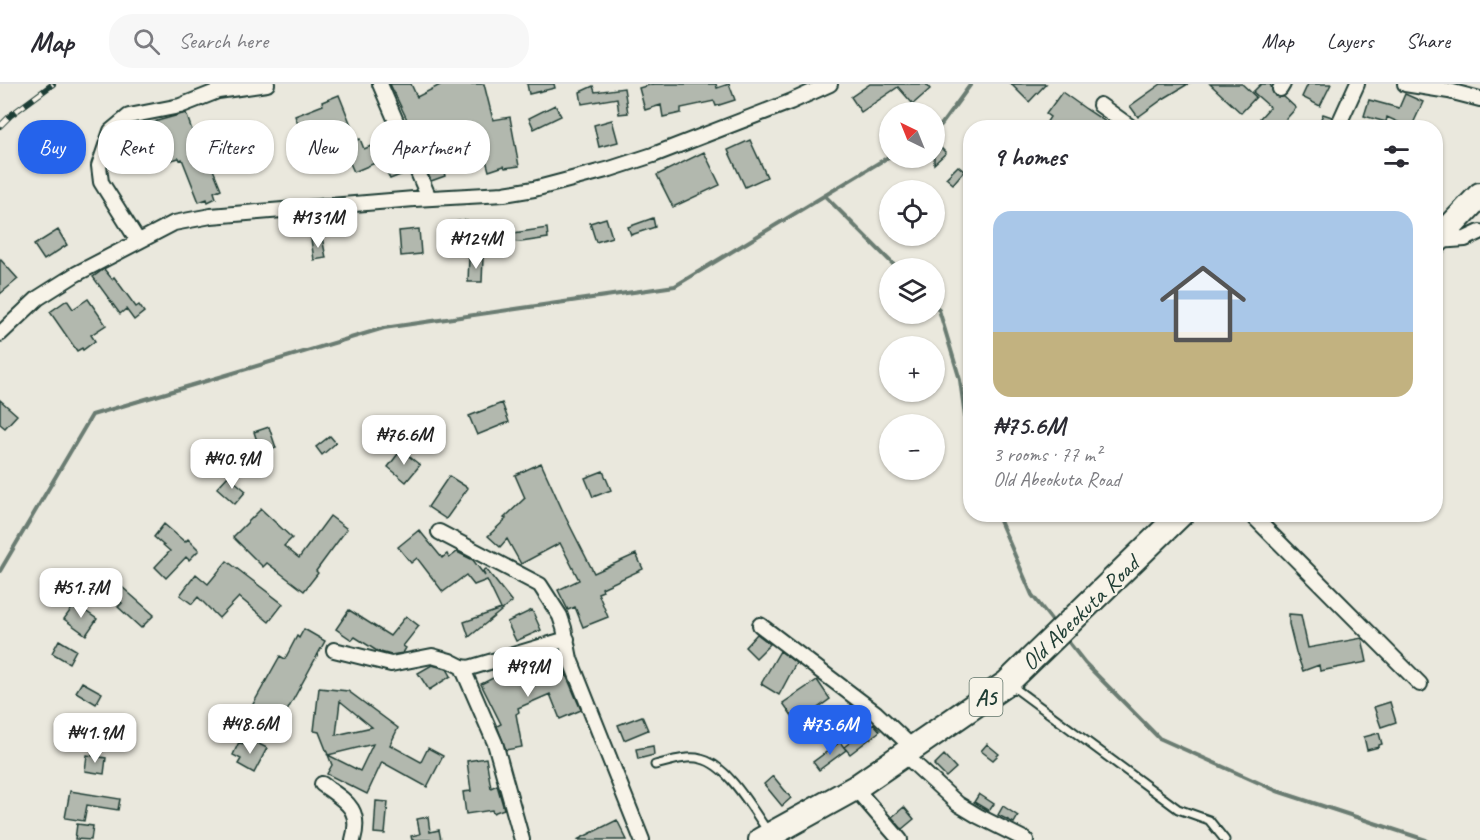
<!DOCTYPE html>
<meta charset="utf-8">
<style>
:root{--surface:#fff;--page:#f7f7f7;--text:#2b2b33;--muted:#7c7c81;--line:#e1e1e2;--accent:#2563eb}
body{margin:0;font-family:Caveat,sans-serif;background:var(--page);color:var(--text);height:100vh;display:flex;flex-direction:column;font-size:22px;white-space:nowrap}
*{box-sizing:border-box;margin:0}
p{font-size:20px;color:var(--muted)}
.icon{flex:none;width:33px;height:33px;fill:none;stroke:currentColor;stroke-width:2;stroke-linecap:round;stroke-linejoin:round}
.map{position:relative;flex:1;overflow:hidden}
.sheet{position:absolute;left:963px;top:36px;width:480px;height:402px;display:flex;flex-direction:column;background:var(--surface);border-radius:24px;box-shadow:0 2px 4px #0004}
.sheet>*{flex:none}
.top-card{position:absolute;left:18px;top:36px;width:570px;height:54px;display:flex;gap:12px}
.needle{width:39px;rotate:317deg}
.controls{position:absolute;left:879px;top:18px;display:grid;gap:12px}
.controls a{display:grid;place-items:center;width:66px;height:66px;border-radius:50%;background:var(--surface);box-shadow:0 2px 4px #0004;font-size:30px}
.price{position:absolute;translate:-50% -51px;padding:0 14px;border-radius:12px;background:#fff;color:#222;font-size:20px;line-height:39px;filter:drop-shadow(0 2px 3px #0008)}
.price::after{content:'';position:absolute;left:50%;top:36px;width:18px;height:14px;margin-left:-9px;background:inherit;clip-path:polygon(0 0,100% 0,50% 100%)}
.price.on{background:var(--accent);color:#fff}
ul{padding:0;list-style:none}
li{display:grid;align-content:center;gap:12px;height:318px;padding:0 30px}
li+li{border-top:2px solid var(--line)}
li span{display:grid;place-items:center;height:186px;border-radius:18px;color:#555}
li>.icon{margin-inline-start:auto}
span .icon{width:108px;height:108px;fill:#fffc;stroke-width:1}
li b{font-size:26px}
h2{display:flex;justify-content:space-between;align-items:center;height:72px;padding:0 30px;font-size:26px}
.tag{padding:0 21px;border-radius:24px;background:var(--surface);box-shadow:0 2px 4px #0004;font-size:21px;line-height:54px}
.tag.on{background:var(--accent);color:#fff}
header{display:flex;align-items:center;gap:36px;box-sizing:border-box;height:84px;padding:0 30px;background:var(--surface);border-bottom:2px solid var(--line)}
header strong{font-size:28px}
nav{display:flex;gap:33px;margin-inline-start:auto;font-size:21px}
.search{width:420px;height:54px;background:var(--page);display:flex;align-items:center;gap:15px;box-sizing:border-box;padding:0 21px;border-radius:24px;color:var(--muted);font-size:22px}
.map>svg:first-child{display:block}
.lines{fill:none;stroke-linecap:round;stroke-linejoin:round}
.stream{stroke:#6a7c72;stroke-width:4}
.building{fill:#b2b8ae;stroke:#1f3d34;stroke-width:1.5;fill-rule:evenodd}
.lane-casing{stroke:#1f3d34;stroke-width:11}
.street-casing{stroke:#1f3d34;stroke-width:18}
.highway-casing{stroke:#1f3d34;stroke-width:28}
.lane{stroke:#f7f3e8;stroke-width:7}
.street{stroke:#f7f3e8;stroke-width:14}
.highway{stroke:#f7f3e8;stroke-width:24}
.rail-casing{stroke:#1f3d34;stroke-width:6}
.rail{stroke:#f7f3e8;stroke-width:4;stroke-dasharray:11;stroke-linecap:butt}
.labels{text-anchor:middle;stroke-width:5;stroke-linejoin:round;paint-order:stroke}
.shield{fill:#f7f3e8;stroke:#60746a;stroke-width:1.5}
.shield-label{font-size:22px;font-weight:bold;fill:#1f3d34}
.street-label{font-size:24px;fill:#1f3d34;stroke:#f7f3e8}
</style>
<header>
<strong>Map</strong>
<div class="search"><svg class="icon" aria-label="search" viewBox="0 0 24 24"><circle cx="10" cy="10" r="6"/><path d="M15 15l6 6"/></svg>Search here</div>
<nav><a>Map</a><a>Layers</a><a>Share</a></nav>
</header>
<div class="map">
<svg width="1480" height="756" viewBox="0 0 1480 756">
<rect width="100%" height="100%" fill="#eae8dd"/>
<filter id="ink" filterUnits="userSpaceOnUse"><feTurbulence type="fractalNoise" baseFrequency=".0167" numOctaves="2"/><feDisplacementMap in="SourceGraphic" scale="12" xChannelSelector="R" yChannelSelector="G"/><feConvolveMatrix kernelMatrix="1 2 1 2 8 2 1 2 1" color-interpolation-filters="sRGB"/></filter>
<g filter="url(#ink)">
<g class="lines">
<path class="stream" d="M934,45L941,41L971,0
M825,112L897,184
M934,222L939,226L960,296L970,368
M997,430L1032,511L1054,539
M0,487L92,331L384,244L675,202L890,72
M1067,556L1085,579L1159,654L1277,707L1426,756"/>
</g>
<path class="building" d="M390,0H411L417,13L442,0H484L493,36L510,33L519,82L505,84L504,82L489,87L486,76L444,88L445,92L431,97L410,47L412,46Z
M527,0H554L555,4L529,10Z
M653,0H716L717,4L729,0L735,16L716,22L714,17L681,24V29L663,33L661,21L645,26L639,4Z
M870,0H926L930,5L913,20L898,3L861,28L851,13Z
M1011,0H1046L1029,18Z
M1161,0H1188L1163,15L1138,33L1130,22Z
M1210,0H1242L1256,13L1241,29Z
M1261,0H1270L1275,12L1284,13L1296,24L1278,44H1269L1260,34L1270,23L1253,8Z
M1308,0H1331L1320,22L1302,13Z
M593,2L595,8L624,4L628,29L619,30L617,14L582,20L580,8Z
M1062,8L1086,25L1115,44H1043L1050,33L1046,30Z
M1405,10L1423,18L1411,44L1387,33L1386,38L1364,32L1369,16L1399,24Z
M339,11L357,56L360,55L364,65L393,53L408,88L390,95L382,76L354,88L336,48L305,60L295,32L323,21L322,18Z
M555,21L561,32L534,45L529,34Z
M186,29L204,81L210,78L221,105L214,108L216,114L208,118L207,115L199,118L182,75L180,76L179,74L146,83L136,43Z
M1323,30L1332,33L1328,44H1317Z
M612,36L618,58L599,63L594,41Z
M67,56L76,72L58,83L49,67Z
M750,56L767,93L745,103L728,66Z
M934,57L946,69L934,80Z
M704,68L720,101L673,123L657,91Z
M958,82L964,87L953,100L946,94Z
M606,134L612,153L596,158L590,139Z
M653,134L655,143L631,151L628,143Z
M467,136L469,155L449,157L447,139Z
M495,141L514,142L513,149L547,144L548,154L521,158L492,156Z
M419,145L421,170L401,172L399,147Z
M58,146L67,161L44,176L34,161Z
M322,153L326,174L314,176L311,155Z
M469,173H483L482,198H468Z
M0,175L18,195L0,210Z
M104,185L112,195L114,193L136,223L139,221L144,228L134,236L126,225L120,230L93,193Z
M88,215L106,241L91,251L95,257L83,266L82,264L77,267L50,228L67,216L73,225Z
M0,316L17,331L5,344L0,340Z
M502,319L509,338L477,351L469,332Z
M269,343L276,364L261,369L254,348Z
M330,352L336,359L322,371L316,363Z
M401,366L420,381L406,398L388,383Z
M541,379L566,434L594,489L636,470L643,485L602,504L603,507L598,509L608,533L583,543L575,523L568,526L558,506L579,496L560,459L521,480L507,455L500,463L488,452L506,435L504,434L525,414L515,391Z
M603,387L611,406L593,413L585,394Z
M228,392L246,407L235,420L217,404Z
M449,392L468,404L446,435L428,423Z
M261,425L292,454L284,462L299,474L330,432L347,445L316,487L318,489L304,507L267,479L263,483L233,453Z
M164,440L185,458L188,455L199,466L189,476L186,473L166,494L155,483L170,467L154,453Z
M419,446L442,474L447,470L449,474L457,468L473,476L485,492L483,487L486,485L512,518L469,553L464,538L501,525L487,496L474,501L466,491L443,508L417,474L411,479L398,463Z
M227,477L283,520L269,538L239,513L219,534L198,513L192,520L180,511L196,490L208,500Z
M106,489L154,531L141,544L118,523L122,519L97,500Z
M75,520L97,535L86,551L64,535Z
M349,526L390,552L406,532L419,542L403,562L406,564L403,569L391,571L377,567L355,553L352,556L336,545Z
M532,526L541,546L516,557L507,538Z
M1289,530L1301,531L1308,564L1362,554L1367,578L1320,587L1319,581L1303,587L1296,568L1289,540Z
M304,545L325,557L281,638L252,622L280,572L285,575L297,552L299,554Z
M757,550L770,560L756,574L745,563Z
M59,556L76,566L69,579L52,569Z
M780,567L796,579L779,611L761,600Z
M561,579L581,626L560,635L550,610L518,624L519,628L516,630L522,663L506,666L497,642L501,640L481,600L499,591L501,596L531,583L535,593Z
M432,581L447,585L451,592L429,606L418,589Z
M817,596L830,615L797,639L783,619Z
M82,598L102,609L96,620L76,608Z
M319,604L348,607L398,644L390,661L421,678L428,664L443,672L427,703L382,678L367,710L327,690L332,681L319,648L314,647ZM340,617L372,643L336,651ZM373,660L360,687L328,671Z
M1390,618L1396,638L1381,643L1374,623Z
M642,632L648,646L624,656L618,641Z
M874,640L880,647L850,670L844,663Z
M1379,649L1382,660L1379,661V663L1367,666L1364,653Z
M251,656L267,664L254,689L238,680L241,675L233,671L239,658L248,662Z
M840,658L846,666L819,686L813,678Z
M987,660L999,670L993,676L981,667Z
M653,662L654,671L638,675L636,665Z
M87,671L106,674L104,690L85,687Z
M944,671L956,684L946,693L934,681Z
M486,674L491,704L497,701L504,725L493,729L492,726L466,730L463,708L471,707L467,677Z
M773,692L791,714L782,722L764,700Z
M70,707L120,715L118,726L87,721L84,737L65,734Z
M979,710L994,720L989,727L974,718Z
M376,717L388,718L385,750L374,749Z
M1003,722L1018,732L1014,739L998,731Z
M904,723L914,735L902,745L892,733Z
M428,733L430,748L439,746L441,756H412L411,752L420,750L417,735Z
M617,736L627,756H577Z
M77,740L93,742L91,756L75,755Z"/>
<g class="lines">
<g class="lane-casing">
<path id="lane" d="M1012,602L1178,725L1209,736L1225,756
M655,681C668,678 687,671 701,675C728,681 752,725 767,746"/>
</g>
<g class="street-casing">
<path id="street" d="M380,0L429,114
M1405,0L1449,7L1480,15
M1280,5L1283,0
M1100,21L1132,44
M1337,44L1357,0
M138,157L101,98L99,82L111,47L129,32L180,22L218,7L267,0
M1438,157L1465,155L1480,148
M0,250L38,214L76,190L174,139L211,132L414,115L504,110L534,105L610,85L653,71L790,18L830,0
M1251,430L1420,600
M439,448L540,501L560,532L564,544L570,575L642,756
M760,541L876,629L913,664
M334,566L391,580L432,572L450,577L462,583L469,584L567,555
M462,583L495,659L522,756
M904,670L958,720L978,732L1026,756
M322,700C345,717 362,724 353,756
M855,704L900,756"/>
</g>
<g class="highway-casing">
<path id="highway" d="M1436,158L1480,111
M761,756L855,704L1007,599L1181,430"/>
</g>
<use href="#lane" class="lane"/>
<use href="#street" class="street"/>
<use href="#highway" class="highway"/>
<g class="rail-casing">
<path id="rail" d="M0,42L11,31L53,0"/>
</g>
<use href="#rail" class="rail"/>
</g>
</g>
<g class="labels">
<rect class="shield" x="969.5" y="594" width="33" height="38" rx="4.5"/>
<g class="shield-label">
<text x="986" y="621">A5</text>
</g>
<g class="street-label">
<text transform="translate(1080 529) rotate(-44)" y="8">Old Abeokuta Road</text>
</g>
</g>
</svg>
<div class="controls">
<a><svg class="needle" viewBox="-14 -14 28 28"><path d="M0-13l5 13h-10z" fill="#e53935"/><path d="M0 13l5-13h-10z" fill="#7c7c81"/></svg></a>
<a><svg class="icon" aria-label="locate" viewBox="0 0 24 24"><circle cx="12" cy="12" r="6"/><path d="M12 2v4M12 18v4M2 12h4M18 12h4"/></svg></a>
<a><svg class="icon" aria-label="layers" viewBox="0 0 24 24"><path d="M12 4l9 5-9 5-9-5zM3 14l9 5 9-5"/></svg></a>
<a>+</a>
<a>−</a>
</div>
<b class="price" style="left:318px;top:165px">₦131M</b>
<b class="price" style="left:476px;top:186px">₦124M</b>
<b class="price" style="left:404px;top:382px">₦76.6M</b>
<b class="price" style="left:232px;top:406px">₦40.9M</b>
<b class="price" style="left:81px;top:535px">₦51.7M</b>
<b class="price" style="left:528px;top:614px">₦99M</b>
<b class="price" style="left:250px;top:671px">₦48.6M</b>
<b class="price on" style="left:830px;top:672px">₦75.6M</b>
<b class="price" style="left:95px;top:680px">₦41.9M</b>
<div class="top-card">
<a class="tag on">Buy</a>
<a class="tag">Rent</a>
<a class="tag">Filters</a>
<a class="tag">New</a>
<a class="tag">Apartment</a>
</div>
<section class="sheet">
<h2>9 homes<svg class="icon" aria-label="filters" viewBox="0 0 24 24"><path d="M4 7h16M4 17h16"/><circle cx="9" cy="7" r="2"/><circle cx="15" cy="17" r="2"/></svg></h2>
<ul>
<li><span style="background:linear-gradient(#a9c7e8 65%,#c2b280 0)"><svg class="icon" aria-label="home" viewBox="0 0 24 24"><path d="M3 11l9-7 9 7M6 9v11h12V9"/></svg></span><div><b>₦75.6M</b><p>3 rooms · 77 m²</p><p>Old Abeokuta Road</p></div></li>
</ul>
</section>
</div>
